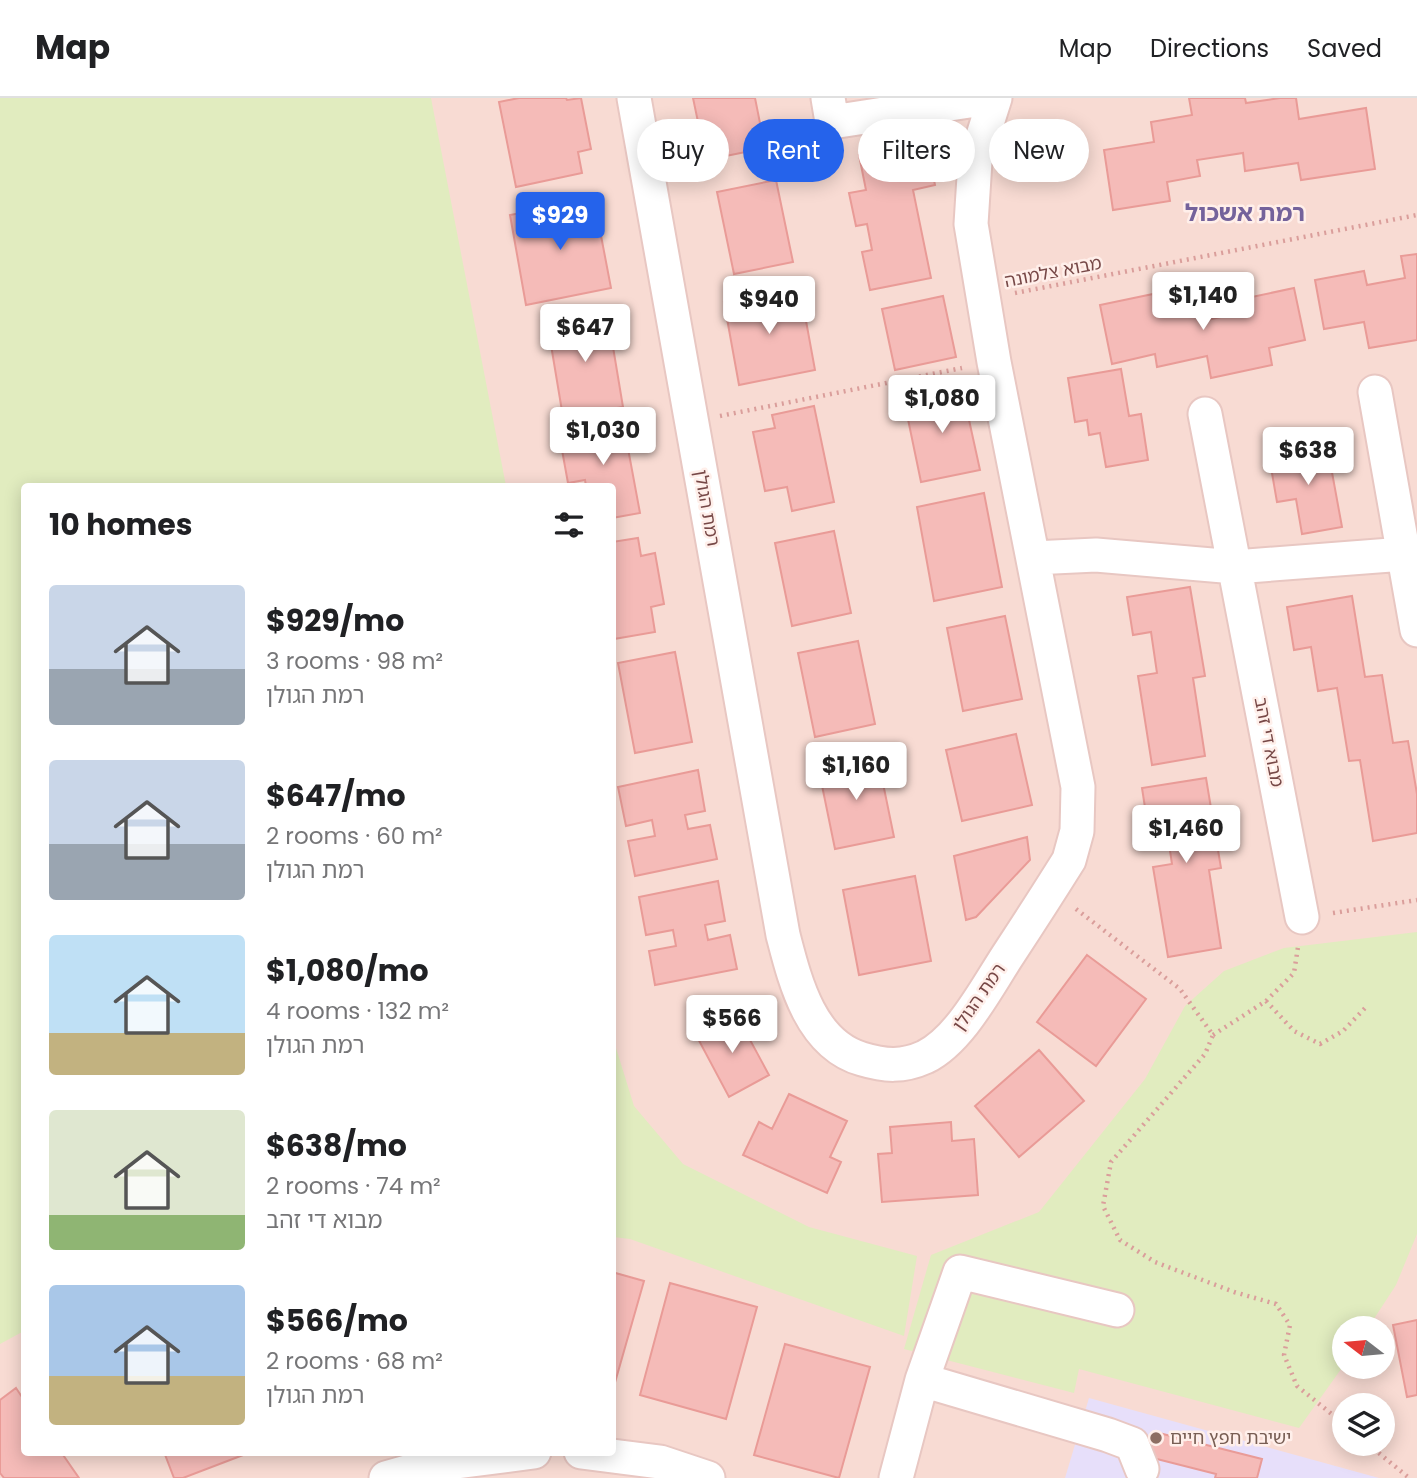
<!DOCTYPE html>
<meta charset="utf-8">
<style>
:root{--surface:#fff;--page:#f2f2f2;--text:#202124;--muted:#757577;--line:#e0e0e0;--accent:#2563eb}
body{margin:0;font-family:Poppins,"Noto Sans Hebrew",sans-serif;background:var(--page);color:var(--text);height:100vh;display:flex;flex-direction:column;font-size:26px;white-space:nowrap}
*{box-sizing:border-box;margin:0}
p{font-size:23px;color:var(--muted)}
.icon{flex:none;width:38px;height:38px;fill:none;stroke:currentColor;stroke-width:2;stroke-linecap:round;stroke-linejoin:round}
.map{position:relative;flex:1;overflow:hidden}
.panel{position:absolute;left:21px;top:385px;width:595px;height:973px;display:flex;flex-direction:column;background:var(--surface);border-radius:7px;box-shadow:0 4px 18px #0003}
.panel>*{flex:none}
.banner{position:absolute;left:637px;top:21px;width:665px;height:63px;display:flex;gap:14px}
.needle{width:46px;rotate:286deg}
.fabs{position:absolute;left:1332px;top:1218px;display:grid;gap:14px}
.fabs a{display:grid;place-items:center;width:63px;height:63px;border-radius:50%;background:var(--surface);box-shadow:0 4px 18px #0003;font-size:35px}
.price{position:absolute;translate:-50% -60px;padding:0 16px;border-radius:7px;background:#fff;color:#222;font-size:23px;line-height:46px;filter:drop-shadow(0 2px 4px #0008)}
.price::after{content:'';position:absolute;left:50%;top:42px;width:21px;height:16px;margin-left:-10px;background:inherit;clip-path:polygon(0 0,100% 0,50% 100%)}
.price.on{background:var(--accent);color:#fff}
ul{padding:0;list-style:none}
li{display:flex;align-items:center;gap:21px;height:175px;padding:0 28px}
li span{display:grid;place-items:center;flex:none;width:196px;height:140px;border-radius:7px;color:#555}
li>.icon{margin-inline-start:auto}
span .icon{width:84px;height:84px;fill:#fffc;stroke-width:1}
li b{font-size:30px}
h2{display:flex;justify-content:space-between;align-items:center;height:84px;padding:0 28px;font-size:30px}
.chip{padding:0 24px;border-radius:32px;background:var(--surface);box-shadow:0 4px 18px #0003;font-size:24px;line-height:63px}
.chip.on{background:var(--accent);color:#fff}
header{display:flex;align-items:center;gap:42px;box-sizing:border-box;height:98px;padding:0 35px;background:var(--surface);border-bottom:2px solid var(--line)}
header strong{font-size:33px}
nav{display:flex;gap:38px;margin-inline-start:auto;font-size:24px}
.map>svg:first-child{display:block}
.residential{fill:#f8dbd3;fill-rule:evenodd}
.education{fill:#e7dffa}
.green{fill:#e1ecbf}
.building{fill:#f5bbb8;stroke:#e99b97;stroke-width:2}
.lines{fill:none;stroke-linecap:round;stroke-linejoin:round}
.minor-casing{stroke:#e8c7c2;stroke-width:37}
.path{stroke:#da9e9b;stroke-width:4.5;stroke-dasharray:2 5;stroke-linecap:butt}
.minor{stroke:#fff;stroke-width:33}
.education-dot{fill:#8d6e63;stroke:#ffefea;stroke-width:2.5}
.labels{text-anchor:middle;stroke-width:5;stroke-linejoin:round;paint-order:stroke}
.street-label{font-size:18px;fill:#774847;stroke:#ffefea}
.education-label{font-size:18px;fill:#785e54;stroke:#ffefea;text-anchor:start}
.district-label{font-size:24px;font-weight:bold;fill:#74629b;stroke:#ffefea}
</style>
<header>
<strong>Map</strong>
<nav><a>Map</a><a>Directions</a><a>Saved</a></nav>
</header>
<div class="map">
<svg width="1417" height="1380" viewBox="0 0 1417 1380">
<rect width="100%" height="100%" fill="#feeae2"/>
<path class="residential" d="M0,0H1417V1380H0ZM24,388H612V1354H24ZM1344,1230H1382V1269H1344ZM1344,1307H1382V1346H1344Z"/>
<path class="education" d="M1089,1300L1379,1380H1065Z"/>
<path class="green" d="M0,0H431L506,388H24V1233L0,1246Z
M1417,834V1136L1396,1187L1368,1230H1344V1267L1299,1330L1079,1271L1074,1295L904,1251L931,1157L1039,1114L1145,981L1185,908L1224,873L1284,850Z
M612,937L634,1008L683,1066L809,1129L917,1158L904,1238L630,1141L613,1139Z"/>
<path class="building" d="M519,0H566L567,2L581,0L591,51L578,54L582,75L516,89L499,4Z
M693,0H755L765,50L706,62Z
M1189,0H1245L1246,5L1280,0H1296L1299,21L1366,10L1375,71L1301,82L1298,65L1245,73L1243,55L1197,62L1200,78L1167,84L1170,103L1113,112L1104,52L1154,44L1151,24L1192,17Z
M926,43L935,87L913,92L931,180L870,192L862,154L872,152L867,126L856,128L849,95L866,92L859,57Z
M776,82L793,164L734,176L717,94Z
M594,101L611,190L526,207L510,117Z
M1417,156V242L1369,250L1364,224L1324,231L1315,182L1364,173L1367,187L1405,180L1401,158Z
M800,190L815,272L739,287L724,204Z
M1294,190L1305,242L1269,250L1272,267L1211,280L1207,258L1157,269L1155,256L1112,266L1100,207L1153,196L1156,211L1197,202L1202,223L1249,213L1247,200Z
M943,198L956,259L895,272L882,211Z
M607,213L623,309L563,319L547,223Z
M1121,271L1129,318L1141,316L1148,362L1106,369L1100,335L1089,337L1087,322L1075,324L1068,280Z
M962,290L980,372L921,384L904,302Z
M814,308L834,404L792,413L787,389L765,393L753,334L775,330L772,317Z
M624,329L640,415L612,420V388H586L585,382L568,385L560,341Z
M1327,347L1342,429L1302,436L1296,401L1277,404L1269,358Z
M984,395L1002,489L934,503L917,409Z
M834,433L851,515L792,528L775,445Z
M638,440L641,458L655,455L664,506L651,509L655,534L614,541L612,444Z
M1190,489L1205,578L1193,580L1205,658L1152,667L1138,578L1157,575L1151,534L1133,537L1127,499Z
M1352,498L1365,579L1382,577L1393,645L1408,643L1417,696V735L1373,743L1360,662L1349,663L1337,590L1318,593L1311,549L1294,552L1287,509Z
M1005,518L1022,601L963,613L947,530Z
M858,543L875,626L815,639L798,555Z
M675,554L692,644L635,655L618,565Z
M1016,636L1032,707L962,723L946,652Z
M877,656L894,739L835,751L818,668Z
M698,672L705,713L685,717L688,731L710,727L717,761L635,778L628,743L655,738L652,722L626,728L618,689Z
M1206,680L1221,770L1209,772L1221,850L1168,859L1153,769L1172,766L1166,726L1148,729L1142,690Z
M1027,739L1030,762L976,819L966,822L954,758Z
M915,778L931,863L859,877L843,792Z
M718,783L725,823L705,827L708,842L730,837L737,871L655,887L649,853L676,848L673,832L646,837L639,799Z
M1087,857L1146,901L1096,968L1037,924Z
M736,916L769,977L729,999L696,937Z
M1039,952L1084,1003L1019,1059L975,1008Z
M789,996L847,1023L830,1059L841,1064L827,1095L743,1057L759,1024L772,1031Z
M951,1024L952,1043L974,1041L978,1097L882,1104L878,1056L892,1055L890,1029Z
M612,1174L644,1183L612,1295Z
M670,1185L757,1209L726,1321L640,1297Z
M1417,1222V1297L1407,1299L1393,1227Z
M785,1246L870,1269L839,1380L754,1357Z
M16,1290L24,1302V1354H61L79,1380H4L0,1375V1302Z
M1155,1334L1262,1361L1257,1380H1215L1216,1376L1149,1359Z
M164,1354H251L183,1380H174Z"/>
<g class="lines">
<g class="minor-casing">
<path id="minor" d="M634,0L783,837C795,883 810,946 862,961C885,968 903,969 925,959C960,942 987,889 1008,857C1029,825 1049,794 1069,762L1077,733L1078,689L994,264L971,126L975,63L995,0
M828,0L832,24L989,0
M1375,294L1417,532
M1205,316L1302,819
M1033,460L1096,457L1235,469L1404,456
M922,1282L960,1174L1117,1212
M581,1354L660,1364L708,1380
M386,1380L432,1367L534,1354
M896,1380L922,1282L1108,1337L1132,1346L1142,1371"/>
</g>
<path class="path" d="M1015,195L1417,117
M720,318L962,270
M1076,811L1180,891L1213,937L1205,956L1111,1064L1103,1108L1120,1142L1155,1164L1234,1194L1276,1206L1290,1227L1284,1257L1297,1288L1344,1326
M1333,815L1417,802
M1266,903L1294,933L1320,946L1343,933L1367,908
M1213,937L1266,903L1294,875L1298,849
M1368,1346L1409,1380"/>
<use href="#minor" class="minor"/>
</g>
<circle class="education-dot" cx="1156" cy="1340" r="7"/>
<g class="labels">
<g class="street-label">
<text transform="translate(1053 174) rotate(-11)" y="6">מבוא צלמונה</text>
<text transform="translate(707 410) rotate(80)" y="6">רמת הגולן</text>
<text transform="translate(1269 644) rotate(79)" y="6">מבוא די זהב</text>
<text transform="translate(979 899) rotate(-55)" y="6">רמת הגולן</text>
</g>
<g class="education-label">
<text x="1170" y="1346">ישיבת חפץ חיים</text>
</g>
<g class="district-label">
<text x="1245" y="123">רמת אשכול</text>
</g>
</g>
</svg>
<div class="fabs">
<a><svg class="needle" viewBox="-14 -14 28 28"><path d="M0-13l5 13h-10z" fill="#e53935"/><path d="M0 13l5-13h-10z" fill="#757577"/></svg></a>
<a><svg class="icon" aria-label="layers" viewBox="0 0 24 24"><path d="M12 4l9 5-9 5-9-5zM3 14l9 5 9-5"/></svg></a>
</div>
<b class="price on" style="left:560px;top:154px">$929</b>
<b class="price" style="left:1203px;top:234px">$1,140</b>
<b class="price" style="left:769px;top:238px">$940</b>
<b class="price" style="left:585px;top:266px">$647</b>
<b class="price" style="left:942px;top:337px">$1,080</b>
<b class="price" style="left:603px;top:369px">$1,030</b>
<b class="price" style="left:1308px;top:389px">$638</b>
<b class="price" style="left:856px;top:704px">$1,160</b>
<b class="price" style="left:1186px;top:767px">$1,460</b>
<b class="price" style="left:732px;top:957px">$566</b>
<div class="banner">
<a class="chip">Buy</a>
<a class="chip on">Rent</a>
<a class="chip">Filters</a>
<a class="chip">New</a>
</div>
<section class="panel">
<h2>10 homes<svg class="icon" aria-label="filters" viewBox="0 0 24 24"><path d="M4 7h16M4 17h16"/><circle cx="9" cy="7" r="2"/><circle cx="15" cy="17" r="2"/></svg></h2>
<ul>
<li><span style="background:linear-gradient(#c9d6e8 60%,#9aa5b1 0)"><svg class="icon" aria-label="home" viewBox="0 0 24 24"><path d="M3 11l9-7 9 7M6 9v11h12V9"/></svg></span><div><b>$929/mo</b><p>3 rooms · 98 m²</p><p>רמת הגולן</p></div></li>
<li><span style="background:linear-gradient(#c9d6e8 60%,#9aa5b1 0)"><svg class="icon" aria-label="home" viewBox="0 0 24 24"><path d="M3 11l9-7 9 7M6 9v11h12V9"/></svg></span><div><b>$647/mo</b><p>2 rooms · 60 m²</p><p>רמת הגולן</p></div></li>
<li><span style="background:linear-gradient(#bfe0f5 70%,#c2b280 0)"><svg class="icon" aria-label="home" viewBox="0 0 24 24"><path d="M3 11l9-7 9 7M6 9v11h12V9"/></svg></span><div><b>$1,080/mo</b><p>4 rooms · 132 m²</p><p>רמת הגולן</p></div></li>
<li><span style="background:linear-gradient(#dfe7d0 75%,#8fb573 0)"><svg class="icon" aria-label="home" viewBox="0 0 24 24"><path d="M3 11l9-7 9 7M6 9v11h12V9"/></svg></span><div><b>$638/mo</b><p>2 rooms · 74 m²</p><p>מבוא די זהב</p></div></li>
<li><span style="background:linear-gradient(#a9c7e8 65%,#c2b280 0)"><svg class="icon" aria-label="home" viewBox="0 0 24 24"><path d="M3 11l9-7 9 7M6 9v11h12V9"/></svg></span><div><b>$566/mo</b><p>2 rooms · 68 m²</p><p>רמת הגולן</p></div></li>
</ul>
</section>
</div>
